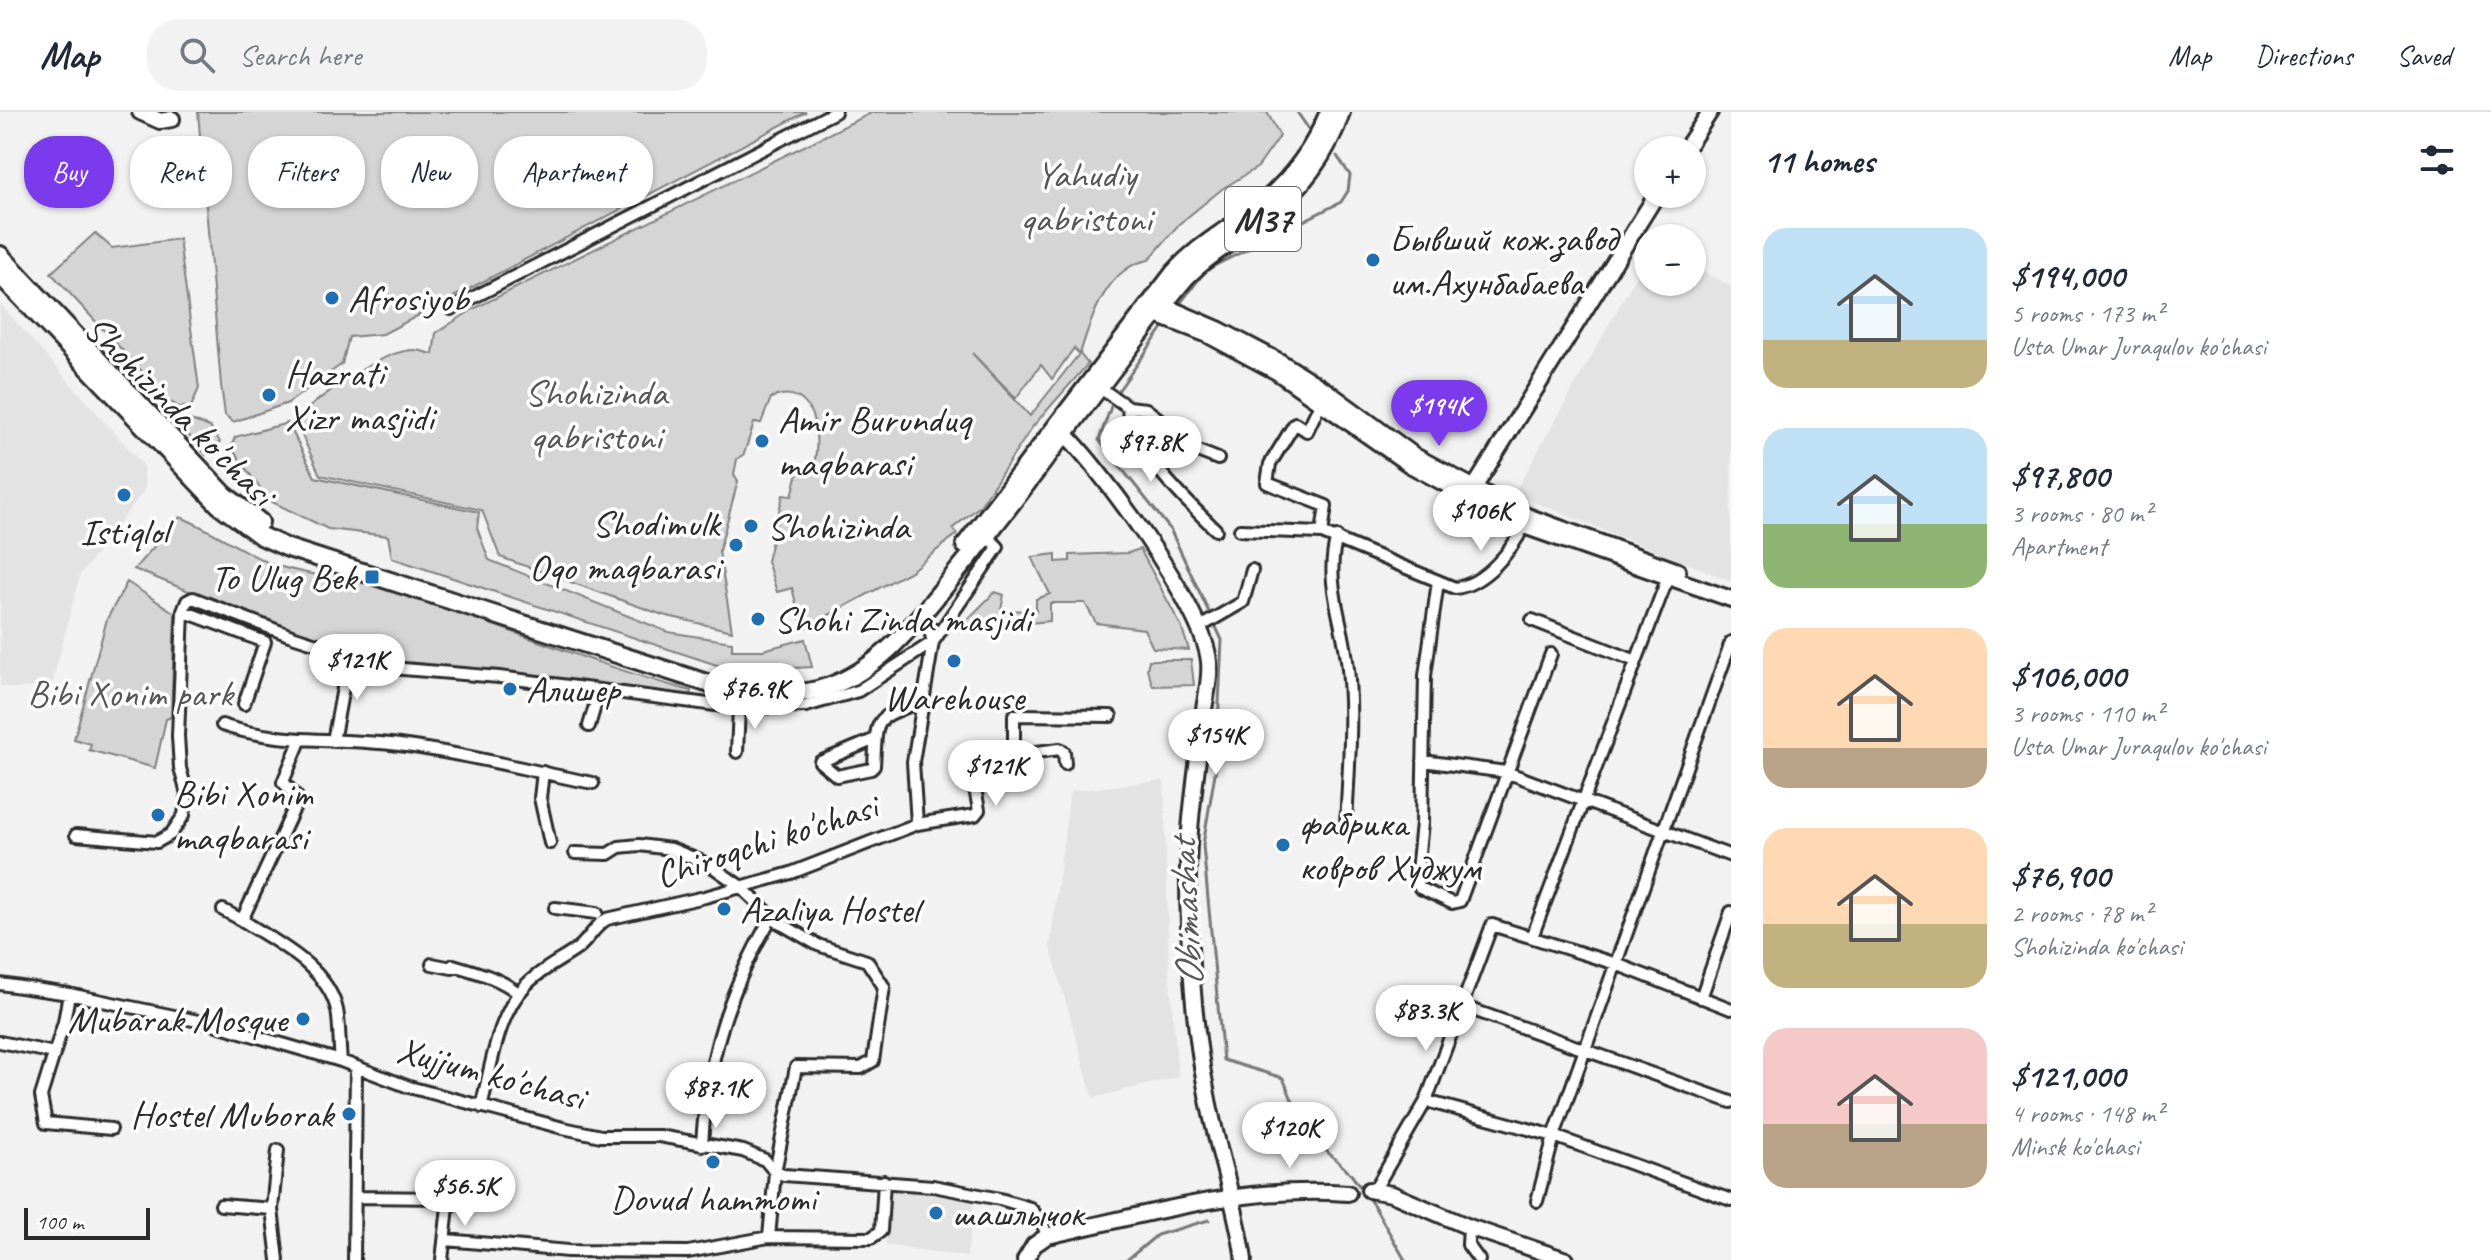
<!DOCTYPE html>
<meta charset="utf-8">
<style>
:root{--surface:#fff;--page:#f2f2f3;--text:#1f2937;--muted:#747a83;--line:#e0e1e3;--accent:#7c3aed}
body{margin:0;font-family:Caveat,sans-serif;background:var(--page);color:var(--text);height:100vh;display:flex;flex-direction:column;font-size:30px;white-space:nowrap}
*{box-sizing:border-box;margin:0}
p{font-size:26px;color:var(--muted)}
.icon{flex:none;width:44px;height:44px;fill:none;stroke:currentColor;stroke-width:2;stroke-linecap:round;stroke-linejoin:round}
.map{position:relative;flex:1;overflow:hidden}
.sheet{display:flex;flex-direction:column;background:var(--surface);width:760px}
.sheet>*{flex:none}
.top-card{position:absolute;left:24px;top:24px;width:760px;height:72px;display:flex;gap:16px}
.fabs{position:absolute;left:1634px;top:24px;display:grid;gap:16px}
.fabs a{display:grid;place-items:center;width:72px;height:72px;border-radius:50%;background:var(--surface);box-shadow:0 2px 6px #0004;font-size:40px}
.scale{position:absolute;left:24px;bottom:20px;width:126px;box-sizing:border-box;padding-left:8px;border:4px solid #2b2b2b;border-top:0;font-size:22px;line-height:28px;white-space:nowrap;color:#2b2b2b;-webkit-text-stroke:6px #fff;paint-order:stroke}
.price{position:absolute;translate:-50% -68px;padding:0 18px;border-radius:28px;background:#fff;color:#222;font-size:26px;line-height:52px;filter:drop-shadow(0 2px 4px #0008)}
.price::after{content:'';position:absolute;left:50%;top:48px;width:24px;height:18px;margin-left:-12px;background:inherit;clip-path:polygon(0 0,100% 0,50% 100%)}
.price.selected{background:var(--accent);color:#fff}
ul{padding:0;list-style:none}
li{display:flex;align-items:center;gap:24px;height:200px;padding:0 32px}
li span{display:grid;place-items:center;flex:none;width:224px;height:160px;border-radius:24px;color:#555}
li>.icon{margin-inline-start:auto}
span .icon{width:96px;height:96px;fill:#fffc;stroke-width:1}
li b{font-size:34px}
h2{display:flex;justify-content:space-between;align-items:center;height:96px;padding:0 32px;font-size:34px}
.chip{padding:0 28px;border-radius:32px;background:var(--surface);box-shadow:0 2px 6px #0004;font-size:28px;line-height:72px}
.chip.selected{background:var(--accent);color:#fff}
header{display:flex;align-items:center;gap:48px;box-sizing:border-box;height:112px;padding:0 40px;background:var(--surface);border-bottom:2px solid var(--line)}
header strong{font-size:38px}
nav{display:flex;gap:44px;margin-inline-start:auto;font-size:28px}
.search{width:560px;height:72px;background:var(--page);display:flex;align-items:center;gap:20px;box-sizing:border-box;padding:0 28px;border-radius:32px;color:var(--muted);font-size:30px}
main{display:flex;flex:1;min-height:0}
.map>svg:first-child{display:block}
.built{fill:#e3e3e3}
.green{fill:#d5d5d5;stroke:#808080;stroke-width:2;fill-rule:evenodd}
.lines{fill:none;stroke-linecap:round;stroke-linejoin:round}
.stream{stroke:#787878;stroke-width:3}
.street-casing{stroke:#2b2b2b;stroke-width:16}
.secondary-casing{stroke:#2b2b2b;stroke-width:20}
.primary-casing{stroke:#2b2b2b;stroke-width:22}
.street{stroke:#fff;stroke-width:10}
.secondary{stroke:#fff;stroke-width:14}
.primary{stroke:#fff;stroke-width:16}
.poi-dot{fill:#1f6fb2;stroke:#fff;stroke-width:3}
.labels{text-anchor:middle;stroke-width:7;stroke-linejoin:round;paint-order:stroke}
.shield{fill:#fff;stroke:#6b6b6b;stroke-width:2}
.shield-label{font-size:36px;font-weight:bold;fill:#2b2b2b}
.park-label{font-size:38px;fill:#565656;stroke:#fff}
.poi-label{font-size:38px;fill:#2b2b2b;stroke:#fff;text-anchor:start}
.street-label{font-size:38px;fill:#2b2b2b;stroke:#fff}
.water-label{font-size:40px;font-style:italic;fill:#585858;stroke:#fff}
</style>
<header>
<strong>Map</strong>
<div class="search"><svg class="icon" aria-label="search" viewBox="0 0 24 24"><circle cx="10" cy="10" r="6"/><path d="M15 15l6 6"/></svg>Search here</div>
<nav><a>Map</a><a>Directions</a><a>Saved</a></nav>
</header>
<main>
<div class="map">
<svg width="1731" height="1148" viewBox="0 0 1731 1148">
<rect width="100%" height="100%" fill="#f2f2f2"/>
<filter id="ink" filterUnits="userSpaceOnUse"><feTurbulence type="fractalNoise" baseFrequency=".0125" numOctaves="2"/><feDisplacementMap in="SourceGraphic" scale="16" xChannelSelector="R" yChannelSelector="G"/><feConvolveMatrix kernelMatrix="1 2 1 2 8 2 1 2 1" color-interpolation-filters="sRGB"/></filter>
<g filter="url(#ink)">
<path class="built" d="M1648,143V170H1692V154L1731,174V469L1514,382Z
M0,192L143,353L145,377L80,463L52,572L16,577L0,574Z
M1164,668L1169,856L1178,965L1093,986L1050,834L1070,679Z
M888,1077L974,1088L967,1145L886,1133L883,1108Z"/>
<path class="green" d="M198,0H806L383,222L349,225L342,252L288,291L233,310L225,303L221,273Z
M873,0H1267L1280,24L1258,55L1222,77L1179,112L1149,148C1108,154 1091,205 1080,242L1088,252L1033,314L980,394L953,416L957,422L911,459L803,517L792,476L777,480L767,449L783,383L792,384L798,360L805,361L807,355L813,356C822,326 815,268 771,286L761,311H754L744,342L737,347L734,362L738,369L719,439L732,519L663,503L500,445L482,398L320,363L295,308C319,285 381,238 414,238C420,238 427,241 433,242L436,221L475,196ZM1074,236L1079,242L1030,304L972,241L1016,286L1041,253L1052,267Z
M95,121L112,136L179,127L199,276L191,295H179L169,289L51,161Z
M168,300L210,315L220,330L206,343Z
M288,311L315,365L479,400L477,416L489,448L668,520L732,530V538H763L805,527L812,555L735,559L392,446L388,424L328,417L268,388L231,335L235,325Z
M180,405C213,418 240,439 272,452C311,466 352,465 391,478C492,510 589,551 691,579L689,590L398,553L296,522L134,457Z
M1140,437L1181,514L1189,538L1153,536L1144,517L1096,511L1085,491H1050V509L964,517L967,508L995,480L1004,483L1001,498L1036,499V487L1050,482L1032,445L1056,442V450L1070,449V443L1128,441Z
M127,470L175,501L171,605L166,607L155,656L89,638L91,632L74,627L107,507Z
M1149,548H1191L1194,573L1153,574L1147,557Z"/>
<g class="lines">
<path class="stream" d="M1297,0L1308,16
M1178,194L1206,158L1341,90L1348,79L1350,63L1337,44
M1116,282L1165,213
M1113,289L1099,328L1170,417L1222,528L1216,655L1203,733L1223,948L1283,966L1305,1019L1350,1061L1374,1094L1405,1148
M1127,1148L1157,1123L1209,1108"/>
<g class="street-casing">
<path id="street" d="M451,197L835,0
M1100,276L1128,295C1128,334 1188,391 1216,418
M1128,295L1146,297L1175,319L1185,334L1218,347
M1240,418L1322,421L1455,476C1484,473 1512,438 1524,414
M1322,421L1326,394L1267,371L1270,352L1295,311L1307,319L1322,288
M1337,425C1324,468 1342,505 1347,548C1354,603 1348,661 1346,716
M1438,469L1425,564L1422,711L1416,769L1420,776L1452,791L1460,789L1551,542
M183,499L265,530L244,592
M1532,508L1636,549
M1198,516L1243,490L1252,458
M222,613C281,633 339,625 399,633C465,641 529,659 593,671
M589,614L599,580
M873,628L820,650L837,664L871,657L874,654C877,603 873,608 922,589
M333,629L349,544
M737,640L739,596
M1014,642V603L1111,604
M1423,649L1506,660L1731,744
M543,660L540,686L550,731
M917,712L913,650L933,530L924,498
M76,723L157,730L171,722L184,703L187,682L180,656L178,624L183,499L187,489L193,486L289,523L391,556L499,565L739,596L806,594L858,579L933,530L998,435L987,424
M575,741L608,742L619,735L639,733L671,737L710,753L740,774L778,810L818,833L867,849L884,875L873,949L861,956L796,955L775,1060L769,1125
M555,796L597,801
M223,798L242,808L297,690V685L283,670L300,629
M242,808C275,830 327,854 337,898C340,914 339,932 341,949
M1532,825L1668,465
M432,852L452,856L453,853C476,860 500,866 518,881
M0,872L69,882L217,913L341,949L409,975L563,1016L601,1024H659L743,1039L765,1048L775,1060L784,1063L933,1074L1000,1087L1030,1096L1042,1110L1047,1124
M69,882L64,910L41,984L46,1011L111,1017
M1701,886L1731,800
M1462,894L1731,990
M0,930L54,941
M1426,989L1554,1024L1731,1088
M481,995C491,957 497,902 526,873C540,858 560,849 577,837C589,828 594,814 607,807L705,785L791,761L917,712L975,703L979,698L971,655L981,647L1060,637L1064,640L1065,652
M702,1033C707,946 728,880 771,806
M1375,1077L1426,989L1492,813L1616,852L1731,897
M355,1085L449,1086L442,1148
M1537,1089L1554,1024L1731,530
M221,1093L272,1097L278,1148
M272,1097L278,1038
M1469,1115L1468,1133L1479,1148
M446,1128L568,1139L688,1140L769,1125L871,1126L881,1119L884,1069
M354,1148L356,956"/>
</g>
<g class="secondary-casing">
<path id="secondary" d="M140,0L160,9L172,7
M1685,38L1710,0
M1155,190L1220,218L1279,249L1328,280L1415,344L1527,404L1678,459
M1146,199L1208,223L1277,260L1410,353L1524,414L1731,487
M1057,314C1098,351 1205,497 1209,550C1211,567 1205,587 1203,604C1197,660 1187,717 1188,773C1189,840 1193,911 1206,977C1216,1035 1236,1090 1244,1148
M1469,384L1657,82
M1369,1078L1392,1082L1469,1115L1566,1148
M1025,1148L1034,1133L1047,1124C1147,1102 1244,1073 1348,1081"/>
</g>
<g class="primary-casing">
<path id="primary" d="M0,143L225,383L260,410
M0,163L219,393L261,424L288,436L716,574C753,581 792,588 830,574C884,555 919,505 955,462C1036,366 1105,261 1186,165C1210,141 1239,125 1266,105C1299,79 1328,41 1341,0
M965,433L1173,162C1196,135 1227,119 1255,97C1289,72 1313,39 1329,0"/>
</g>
<use href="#street" class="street"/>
<use href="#secondary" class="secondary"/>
<use href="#primary" class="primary"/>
</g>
</g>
<g class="poi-dot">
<circle cx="1373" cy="148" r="8"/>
<circle cx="332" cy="186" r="8"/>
<circle cx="269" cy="283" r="8"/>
<circle cx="762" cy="329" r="8"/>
<circle cx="124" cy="383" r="8"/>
<circle cx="751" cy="414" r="8"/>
<circle cx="736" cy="433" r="8"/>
<rect x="364" y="457" width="16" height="16" rx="4"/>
<circle cx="758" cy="507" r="8"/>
<circle cx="954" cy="549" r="8"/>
<circle cx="510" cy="577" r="8"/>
<circle cx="158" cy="703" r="8"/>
<circle cx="1283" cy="733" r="8"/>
<circle cx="724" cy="797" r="8"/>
<circle cx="303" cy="907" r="8"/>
<circle cx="349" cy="1002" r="8"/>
<circle cx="713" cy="1050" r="8"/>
<circle cx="936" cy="1101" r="8"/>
</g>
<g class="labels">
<rect class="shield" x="1225" y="75" width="76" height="64" rx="6"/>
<g class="shield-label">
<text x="1263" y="120">M37</text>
</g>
<g class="park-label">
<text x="1086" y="75">Yahudiy<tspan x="1086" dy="44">qabristoni</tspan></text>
<text x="596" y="293">Shohizinda<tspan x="596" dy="44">qabristoni</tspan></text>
<text x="130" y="594">Bibi Xonim park</text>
</g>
<g class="poi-label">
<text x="1389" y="139">Бывший кож.завод<tspan x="1389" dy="44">им.Ахунбабаева</tspan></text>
<text x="348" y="199">Afrosiyob</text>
<text x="285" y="274">Hazrati<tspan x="285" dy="44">Xizr masjidi</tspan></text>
<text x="778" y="320">Amir Burunduq<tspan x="778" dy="44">maqbarasi</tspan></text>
<text x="720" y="424" text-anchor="end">Shodimulk<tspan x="720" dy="44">Oqo maqbarasi</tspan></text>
<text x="767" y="427">Shohizinda</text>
<text x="124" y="432" text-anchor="middle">Istiqlol</text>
<text x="356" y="478" text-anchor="end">To Ulug Bek</text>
<text x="774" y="520">Shohi Zinda masjidi</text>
<text x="526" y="590">Алишер</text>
<text x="954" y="598" text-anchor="middle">Warehouse</text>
<text x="174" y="694">Bibi Xonim<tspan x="174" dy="44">maqbarasi</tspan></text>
<text x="1299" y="724">фабрика<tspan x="1299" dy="44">ковров Худжум</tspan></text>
<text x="740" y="810">Azaliya Hostel</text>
<text x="287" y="920" text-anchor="end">Mubarak Mosque</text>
<text x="333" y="1015" text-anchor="end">Hostel Muborak</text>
<text x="713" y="1099" text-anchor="middle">Dovud hammomi</text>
<text x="952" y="1114">шашлычок</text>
</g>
<g class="street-label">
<text transform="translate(180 298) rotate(45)" y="13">Shohizinda ko'chasi</text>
<text transform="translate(766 728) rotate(-18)" y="13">Chiroqchi ko'chasi</text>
<text transform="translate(491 961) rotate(15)" y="13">Xujjum ko'chasi</text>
</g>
<g class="water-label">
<text transform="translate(1185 801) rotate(-93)" y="14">Obimashat</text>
</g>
</g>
</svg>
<div class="fabs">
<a>+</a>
<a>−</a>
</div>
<div class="scale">100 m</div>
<b class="price selected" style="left:1439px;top:336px">$194K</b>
<b class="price" style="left:1151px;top:372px">$97.8K</b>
<b class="price" style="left:1481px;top:441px">$106K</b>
<b class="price" style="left:357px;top:590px">$121K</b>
<b class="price" style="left:755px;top:619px">$76.9K</b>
<b class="price" style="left:1216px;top:665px">$154K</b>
<b class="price" style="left:996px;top:696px">$121K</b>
<b class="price" style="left:1426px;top:941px">$83.3K</b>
<b class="price" style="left:716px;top:1018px">$87.1K</b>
<b class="price" style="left:1290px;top:1058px">$120K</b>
<b class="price" style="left:465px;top:1116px">$56.5K</b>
<div class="top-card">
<a class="chip selected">Buy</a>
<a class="chip">Rent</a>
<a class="chip">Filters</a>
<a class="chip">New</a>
<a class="chip">Apartment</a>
</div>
</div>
<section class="sheet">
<h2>11 homes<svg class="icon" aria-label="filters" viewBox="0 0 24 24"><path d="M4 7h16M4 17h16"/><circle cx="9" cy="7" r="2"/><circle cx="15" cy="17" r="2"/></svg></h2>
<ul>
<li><span style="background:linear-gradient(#bfe0f5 70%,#c2b280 0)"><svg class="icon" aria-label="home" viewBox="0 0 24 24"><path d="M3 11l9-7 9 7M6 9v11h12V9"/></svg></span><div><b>$194,000</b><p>5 rooms · 173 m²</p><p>Usta Umar Juraqulov ko'chasi</p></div></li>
<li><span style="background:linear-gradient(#bfe0f5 60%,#8fb573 0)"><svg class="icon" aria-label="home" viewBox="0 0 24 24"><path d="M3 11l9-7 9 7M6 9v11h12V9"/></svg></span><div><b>$97,800</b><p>3 rooms · 80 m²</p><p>Apartment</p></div></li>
<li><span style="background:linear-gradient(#ffd9b3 75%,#b9a48a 0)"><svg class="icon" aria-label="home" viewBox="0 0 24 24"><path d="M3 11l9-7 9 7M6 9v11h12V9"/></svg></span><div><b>$106,000</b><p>3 rooms · 110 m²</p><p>Usta Umar Juraqulov ko'chasi</p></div></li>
<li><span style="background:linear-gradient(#ffd9b3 60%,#c2b280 0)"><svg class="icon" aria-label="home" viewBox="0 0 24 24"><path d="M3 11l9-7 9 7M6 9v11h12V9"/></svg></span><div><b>$76,900</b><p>2 rooms · 78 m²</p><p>Shohizinda ko'chasi</p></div></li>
<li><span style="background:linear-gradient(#f6c9c9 60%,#b9a48a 0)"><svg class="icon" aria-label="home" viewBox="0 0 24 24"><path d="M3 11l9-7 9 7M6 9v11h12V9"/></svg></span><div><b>$121,000</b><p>4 rooms · 148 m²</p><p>Minsk ko'chasi</p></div></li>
</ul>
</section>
</main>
